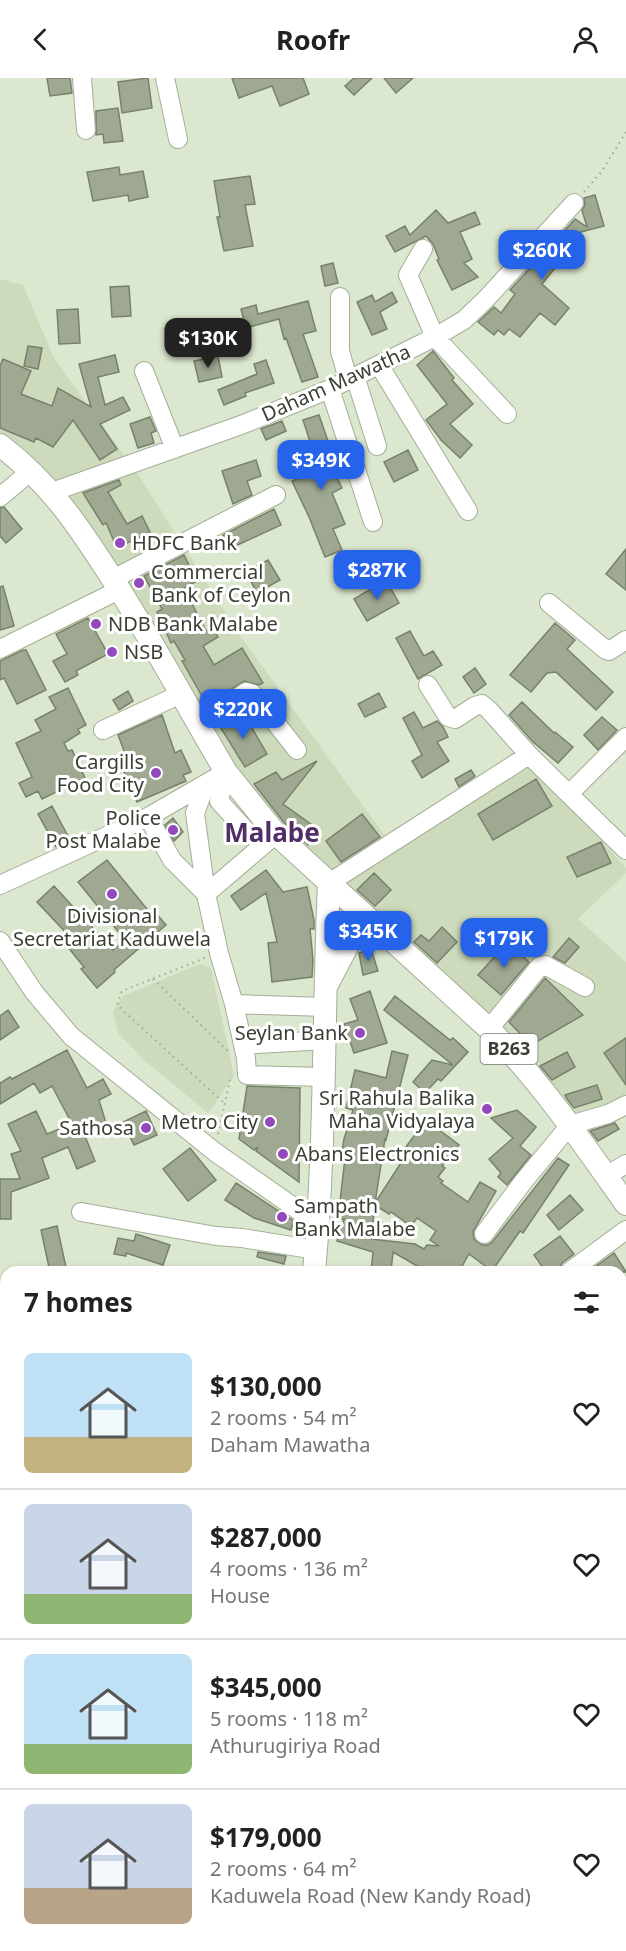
<!DOCTYPE html>
<meta charset="utf-8">
<style>
:root{--surface:#fff;--page:#f6f6f6;--text:#222;--muted:#767676;--line:#e0e0e0;--accent:#2563eb}
body{margin:0;font-family:"Noto Sans",sans-serif;background:var(--page);color:var(--text);height:100vh;display:flex;flex-direction:column;font-size:22px;white-space:nowrap}
*{box-sizing:border-box;margin:0}
p{font-size:20px;color:var(--muted)}
.icon{flex:none;width:33px;height:33px;fill:none;stroke:currentColor;stroke-width:2;stroke-linecap:round;stroke-linejoin:round}
.map{position:relative;flex:1;overflow:hidden}
.drawer{position:absolute;left:0px;top:1188px;width:627px;height:686px;display:flex;flex-direction:column;background:var(--surface);border-radius:18px 18px 0 0;box-shadow:0 3px 9px #0003}
.drawer>*{flex:none}
.price{position:absolute;translate:-50% -51px;padding:0 14px;border-radius:12px;background:var(--accent);color:#fff;font-size:20px;line-height:39px;filter:drop-shadow(0 2px 3px #0008)}
.price::after{content:'';position:absolute;left:50%;top:36px;width:18px;height:14px;margin-left:-9px;background:inherit;clip-path:polygon(0 0,100% 0,50% 100%)}
.price.current{background:#222;color:#fff}
ul{padding:0;list-style:none}
li{display:flex;align-items:center;gap:18px;height:150px;padding:0 24px}
li+li{border-top:2px solid var(--line)}
li span{display:grid;place-items:center;flex:none;width:168px;height:120px;border-radius:9px;color:#555}
li>.icon{margin-inline-start:auto}
span .icon{width:72px;height:72px;fill:#fffc;stroke-width:1}
li b{font-size:26px}
h2{display:flex;justify-content:space-between;align-items:center;height:72px;padding:0 24px;font-size:26px}
header{display:flex;justify-content:space-between;align-items:center;height:78px;padding:0 24px;background:var(--surface);font-size:27px;font-weight:700}
.map>svg:first-child{display:block}
.built{fill:#cddbbc}
.building{fill:#9fa992;stroke:#77816b;stroke-width:1.5;fill-rule:evenodd}
.lines{fill:none;stroke-linecap:round;stroke-linejoin:round}
.minor-casing{stroke:#a3ae97;stroke-width:20}
.major-casing{stroke:#a3ae97;stroke-width:24}
.path{stroke:#a0a995;stroke-width:2;stroke-dasharray:1.5 4.5;stroke-linecap:butt}
.minor{stroke:#fff;stroke-width:18}
.major{stroke:#fff;stroke-width:22}
.poi-dot{fill:#9249bc;stroke:#fff;stroke-width:2}
.labels{text-anchor:middle;stroke-width:6;stroke-linejoin:round;paint-order:stroke}
.shield{fill:#fff;stroke:#757871;stroke-width:1.5}
.shield-label{font-size:18px;font-weight:bold;fill:#3a3e34}
.street-label{font-size:20px;fill:#3a3e34;stroke:#fff}
.poi-label{font-size:20px;fill:#3a3e34;stroke:#fff;text-anchor:start}
.district-label{font-size:26px;font-weight:bold;fill:#512e67;stroke:#fff}
</style>
<header><svg class="icon" aria-label="back" viewBox="0 0 24 24"><path d="M15 5l-7 7 7 7"/></svg>Roofr<svg class="icon" aria-label="person" viewBox="0 0 24 24"><circle cx="12" cy="8" r="4"/><path d="M4 21q1-7 8-7t8 7"/></svg></header>
<div class="map">
<svg width="626" height="1873" viewBox="0 0 626 1873">
<rect width="100%" height="100%" fill="#dbe7ce"/>
<path class="built" d="M0,201L23,207L54,280L139,398L241,559L395,772L533,686L626,790V795L578,841L626,884V1019L577,1042L281,752L246,712L79,438L0,360Z
M200,886L211,890L234,998L208,1035L145,983L118,955L113,933L123,918Z"/>
<path class="building" d="M47,0H70L72,15L50,18Z
M148,0L152,30L122,35L118,4Z
M232,0H303L309,16L280,28L272,8L239,20Z
M354,0H372L354,17L345,8Z
M384,0H413L396,15Z
M118,30L123,63L104,65L103,56L96,57V33Z
M119,89L120,97L143,93L148,119L129,123L128,117L93,123L87,94Z
M250,98L255,126L245,127L253,168L224,173L217,139H220L214,103Z
M595,117L604,148L581,154L569,170L579,177L573,186L564,179L542,206L569,230L555,247L540,235L520,259L509,251L504,257L498,252L494,257L478,244L494,229L501,235L515,216L510,212L575,141L587,149L582,132L585,127L584,120Z
M436,132L448,145L475,134L480,146L460,154L472,181L464,185L478,199L452,212L437,182L439,181L433,166L426,158L395,174L386,158L405,148L410,157Z
M333,185L338,205L325,208L321,188Z
M129,208L131,238L112,239L110,209Z
M392,214L397,224L380,234L387,251L372,257L357,224L372,217L375,224Z
M308,223L316,253L303,256L318,299L302,304L286,260L284,261L279,241L246,250L241,231L256,227L258,236Z
M78,231L80,265L59,266L57,232Z
M28,268L42,270L38,291L24,288Z
M433,273L454,300L452,302L473,326L450,346L472,367L460,380L441,362L426,342L447,326L417,287Z
M115,277L119,294L98,299L105,327L123,319L130,332L100,346L117,371L100,382L73,342L53,369L36,360L34,364L0,350V288L3,281L31,293L21,316L52,328L58,310L91,329L79,286Z
M218,278L222,299L199,304L194,283Z
M266,282L274,305L245,315L246,318L224,327L218,312L257,296L254,286Z
M319,337L330,369L323,371L342,410L332,415L345,446L333,451L342,472L325,479L309,439L292,403L319,391L303,342Z
M150,339L156,353L151,355L154,365L138,370L130,346Z
M282,343L286,353L266,362L261,351Z
M408,372L418,392L394,404L384,384Z
M256,382L261,398L247,403L252,417L233,426L222,393Z
M119,402L121,407L108,414L127,446L142,438L150,454L117,470L106,445L103,447L83,415Z
M4,429L22,451L6,465L0,458V430Z
M274,431L281,447L229,471L223,457Z
M626,471V512L606,496Z
M184,477L197,503L184,510L206,553L213,549L218,559L203,568L214,587L242,570L263,605L259,607L244,603L207,627L182,583L185,582L174,563L171,565L157,534L162,531L144,498Z
M268,482L280,502L257,515L246,494Z
M386,502L399,525L367,543L354,521Z
M3,508L14,548L0,552V509Z
M88,540L108,576L76,593L78,597L65,604L53,583L67,576L56,556Z
M555,545L575,562L567,571L613,614L596,632L556,594L547,595L531,614L510,597Z
M410,553L424,578L433,573L442,587L418,601L396,560Z
M23,572H26L46,612L17,626L4,600L0,602V583Z
M475,590L486,606L474,615L463,599Z
M68,610L86,647L78,651L80,655L64,665L68,673L72,672L85,700L42,721L38,713L26,719L19,705L32,699L16,665L41,653L35,642L56,631L49,619Z
M128,613L133,623L119,632L113,622Z
M379,615L386,629L365,639L358,626Z
M522,624L554,655L555,654L573,669L558,685L533,664L509,637Z
M414,634L423,650L437,643L443,649L448,659L437,664L449,683L422,700L412,683L422,677L403,640Z
M234,636L241,647L248,643L267,676L245,689L219,647Z
M162,637L175,675L181,672L191,694L183,697L186,703L137,724L122,689L129,686L118,657Z
M602,639L617,652L598,672L584,657Z
M317,683L283,726L319,752L308,767L286,747L254,706L276,694L282,702Z
M471,692L475,698L459,709L455,701Z
M536,701L552,728L493,762L478,736Z
M52,728L70,762L56,769L38,736Z
M362,736L380,759L341,784L326,763Z
M173,740L183,754L174,763L165,747Z
M601,764L611,785L577,799L567,779Z
M107,782L151,836L154,833L166,847L114,892L115,894L97,910L81,891L84,889L63,863L69,858L37,824L54,808L113,872L125,862L78,804Z
M266,792L283,814L307,809L314,842V851H310L313,882L312,899L272,904L268,865L277,864L266,815L241,832L231,818Z
M374,795L391,812L375,828L357,812Z
M442,849L457,864L437,885L414,864L421,857L429,863Z
M569,860L579,869L565,885L553,879Z
M508,864L529,884L501,917L478,897Z
M371,871L378,893L363,897L359,875Z
M545,900L583,937L531,967L509,944Z
M370,913L387,965L354,975L344,946L358,942L350,921Z
M395,918L450,962L453,960L468,974L441,1003L438,1001L425,1015L413,1004L432,982L453,987L384,932Z
M8,932L19,949L0,962V938Z
M626,960V1007L604,975Z
M67,972L87,1010L103,1001L111,1016L99,1022L106,1045L83,1053L95,1083L77,1091L68,1069L42,1080L49,1100L11,1114V1141H0V1101H20L11,1076L21,1073L8,1046L36,1033L47,1056L72,1046L52,1008L40,1015L34,1005L0,1026V1005L10,999L12,1001Z
M392,973L408,977L386,1062L385,1061L375,1125L406,1077L402,1074L426,1042L459,1067L442,1088L445,1090L438,1099L443,1103L441,1105L468,1124L480,1104L496,1113L473,1154L474,1161L482,1167H488L493,1163L558,1080L569,1087L523,1155L520,1153L492,1193L469,1176L461,1190L459,1189L456,1194H416L419,1189L393,1174L391,1194H371L373,1174L337,1163L344,1141H338L345,1080L341,1079L344,1061L353,1032L346,1030L355,992L386,1000ZM375,1127L389,1136L391,1134L411,1148L417,1140L436,1153L430,1162L439,1168L427,1167L424,1171L415,1166L371,1161Z
M567,974L575,989L552,1002L540,988Z
M597,1007L602,1021L574,1030L567,1021L565,1017Z
M247,1008L300,1010L299,1104L256,1073L258,1069L254,1072L239,1061Z
M517,1032L536,1049L520,1068L531,1077L507,1107L498,1099L501,1095L489,1081L513,1060L491,1040Z
M146,1033L157,1057L134,1067L123,1044Z
M615,1045L619,1051L598,1063L590,1053Z
M190,1070L216,1102L188,1123L163,1091Z
M236,1105L294,1143L291,1152L254,1140L225,1122Z
M570,1117L583,1132L559,1152L547,1137Z
M57,1148L67,1194H50L41,1152Z
M136,1156L170,1167L163,1187L126,1175V1178L114,1176L118,1160L134,1163Z
M560,1158L574,1176L562,1185L558,1194H546L534,1177Z
M258,1174L286,1178L284,1186L257,1179Z
M614,1175L626,1194H588Z"/>
<g class="lines">
<g class="minor-casing">
<path id="minor" d="M82,0L86,52
M165,0L178,61
M423,171L408,197L435,259L507,336
M340,219V273L348,301
M379,287L468,433
M144,293L175,371
M355,298L377,368
M330,311L373,444
M52,414L241,347L330,311L435,259L464,242L486,221L574,125
M0,419L31,393
M113,501L276,417
M549,525L606,572L609,573L626,562
M0,571L119,512
M428,607L448,639L455,641L475,628L482,626L489,632L529,677L626,772
M198,647L246,614L253,616L297,672
M103,652L181,616
M226,694L219,723L250,757L267,763
M569,716L626,659
M148,739L172,782L206,816L219,875L234,926
M329,805L529,677
M0,807L148,739L226,694
M206,816L195,735L204,711L212,703
M206,816L275,757
M0,863L34,914L71,958L215,1074L318,1146
M489,951L540,888L545,887L585,909
M243,967L326,962
M324,999L247,997L246,980L234,926L327,929
M606,1098L626,1086
M81,1134L216,1158L242,1160L316,1172
M484,1156L523,1104L570,1047L608,1036L626,1027
M569,1194L626,1152
M0,1290L6,1323
M0,1380L6,1391
M0,1696L6,1694
M621,1741L626,1739
M0,1750L6,1749
M93,1868L135,1873
M2,1873L6,1863
M459,1873L466,1868"/>
</g>
<g class="major-casing">
<path id="major" d="M0,367C54,408 83,455 119,511C157,571 190,633 226,694L276,756L489,951C541,1004 583,1065 626,1126
M328,905L352,859L366,839
M314,1194C326,1065 323,935 329,805
M268,1873V1868"/>
</g>
<path class="path" d="M584,114L602,93L626,54
M205,880L122,913L117,927L224,1025
M153,901L229,974
M218,1056L231,997"/>
<use href="#minor" class="minor"/>
<use href="#major" class="major"/>
</g>
<g class="poi-dot">
<circle cx="120" cy="465" r="6"/>
<circle cx="139" cy="505" r="6"/>
<circle cx="96" cy="546" r="6"/>
<circle cx="112" cy="574" r="6"/>
<circle cx="156" cy="695" r="6"/>
<circle cx="173" cy="752" r="6"/>
<circle cx="112" cy="816" r="6"/>
<circle cx="360" cy="955" r="6"/>
<circle cx="487" cy="1031" r="6"/>
<circle cx="270" cy="1044" r="6"/>
<circle cx="146" cy="1050" r="6"/>
<circle cx="283" cy="1076" r="6"/>
<circle cx="282" cy="1139" r="6"/>
</g>
<g class="labels">
<rect class="shield" x="480.5" y="956" width="57" height="30" rx="4.5"/>
<g class="shield-label">
<text x="509" y="977">B263</text>
</g>
<g class="street-label">
<text transform="translate(336 305) rotate(-24)" y="7">Daham Mawatha</text>
</g>
<g class="poi-label">
<text x="132" y="472">HDFC Bank</text>
<text x="151" y="501">Commercial<tspan x="151" dy="23">Bank of Ceylon</tspan></text>
<text x="108" y="553">NDB Bank Malabe</text>
<text x="124" y="581">NSB</text>
<text x="144" y="691" text-anchor="end">Cargills<tspan x="144" dy="23">Food City</tspan></text>
<text x="161" y="747" text-anchor="end">Police<tspan x="161" dy="23">Post Malabe</tspan></text>
<text x="112" y="845" text-anchor="middle">Divisional<tspan x="112" dy="23">Secretariat Kaduwela</tspan></text>
<text x="348" y="962" text-anchor="end">Seylan Bank</text>
<text x="475" y="1027" text-anchor="end">Sri Rahula Balika<tspan x="475" dy="23">Maha Vidyalaya</tspan></text>
<text x="258" y="1051" text-anchor="end">Metro City</text>
<text x="134" y="1057" text-anchor="end">Sathosa</text>
<text x="295" y="1083">Abans Electronics</text>
<text x="294" y="1135">Sampath<tspan x="294" dy="23">Bank Malabe</tspan></text>
</g>
<g class="district-label">
<text x="272" y="764">Malabe</text>
</g>
</g>
</svg>
<b class="price" style="left:542px;top:203px">$260K</b>
<b class="price current" style="left:208px;top:291px">$130K</b>
<b class="price" style="left:321px;top:413px">$349K</b>
<b class="price" style="left:377px;top:523px">$287K</b>
<b class="price" style="left:243px;top:662px">$220K</b>
<b class="price" style="left:368px;top:884px">$345K</b>
<b class="price" style="left:504px;top:891px">$179K</b>
<section class="drawer">
<h2>7 homes<svg class="icon" aria-label="filters" viewBox="0 0 24 24"><path d="M4 7h16M4 17h16"/><circle cx="9" cy="7" r="2"/><circle cx="15" cy="17" r="2"/></svg></h2>
<ul>
<li><span style="background:linear-gradient(#bfe0f5 70%,#c2b280 0)"><svg class="icon" aria-label="home" viewBox="0 0 24 24"><path d="M3 11l9-7 9 7M6 9v11h12V9"/></svg></span><div><b>$130,000</b><p>2 rooms · 54 m²</p><p>Daham Mawatha</p></div><svg class="icon" aria-label="heart" viewBox="0 0 24 24"><path d="M12 20l-8-8c-3-5 5-10 8-4 3-6 11-1 8 4z"/></svg></li>
<li><span style="background:linear-gradient(#c9d6e8 75%,#8fb573 0)"><svg class="icon" aria-label="home" viewBox="0 0 24 24"><path d="M3 11l9-7 9 7M6 9v11h12V9"/></svg></span><div><b>$287,000</b><p>4 rooms · 136 m²</p><p>House</p></div><svg class="icon" aria-label="heart" viewBox="0 0 24 24"><path d="M12 20l-8-8c-3-5 5-10 8-4 3-6 11-1 8 4z"/></svg></li>
<li><span style="background:linear-gradient(#bfe0f5 75%,#8fb573 0)"><svg class="icon" aria-label="home" viewBox="0 0 24 24"><path d="M3 11l9-7 9 7M6 9v11h12V9"/></svg></span><div><b>$345,000</b><p>5 rooms · 118 m²</p><p>Athurugiriya Road</p></div><svg class="icon" aria-label="heart" viewBox="0 0 24 24"><path d="M12 20l-8-8c-3-5 5-10 8-4 3-6 11-1 8 4z"/></svg></li>
<li><span style="background:linear-gradient(#c9d6e8 70%,#b9a48a 0)"><svg class="icon" aria-label="home" viewBox="0 0 24 24"><path d="M3 11l9-7 9 7M6 9v11h12V9"/></svg></span><div><b>$179,000</b><p>2 rooms · 64 m²</p><p>Kaduwela Road (New Kandy Road)</p></div><svg class="icon" aria-label="heart" viewBox="0 0 24 24"><path d="M12 20l-8-8c-3-5 5-10 8-4 3-6 11-1 8 4z"/></svg></li>
</ul>
</section>
</div>
